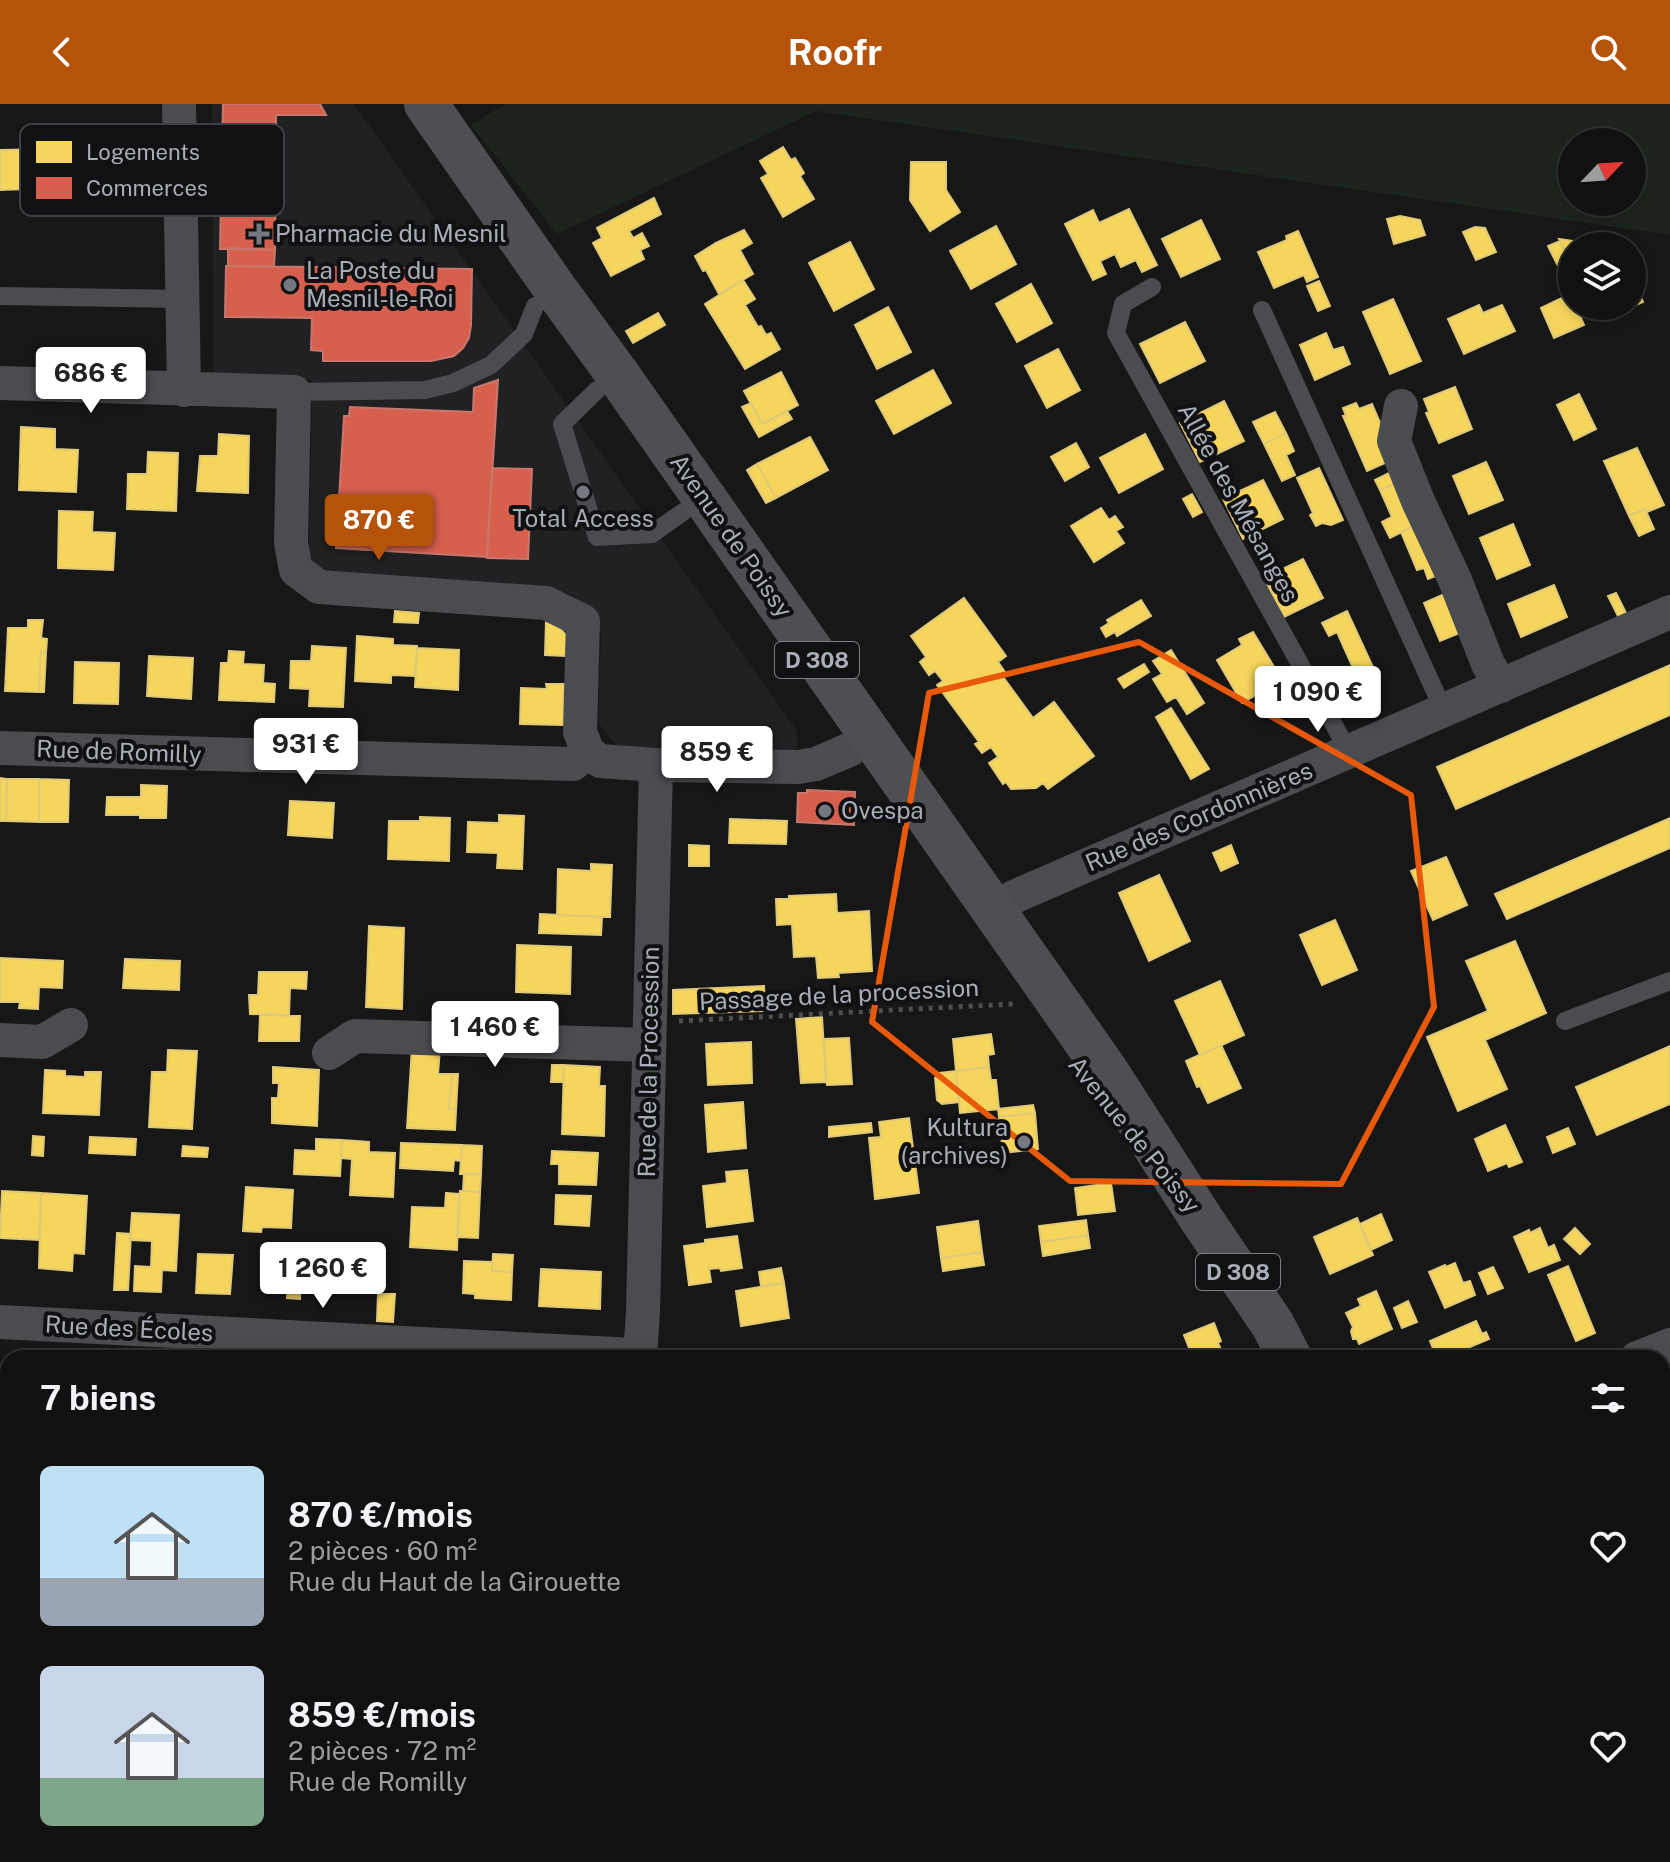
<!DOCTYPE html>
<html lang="fr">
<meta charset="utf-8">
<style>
:root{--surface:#111;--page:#1a1a1a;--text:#f1f3f6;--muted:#9c9d9f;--line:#303131;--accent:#b45309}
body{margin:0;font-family:"Public Sans",sans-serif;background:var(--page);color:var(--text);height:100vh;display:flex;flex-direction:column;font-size:30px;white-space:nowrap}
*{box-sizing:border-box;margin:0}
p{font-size:26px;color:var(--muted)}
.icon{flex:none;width:44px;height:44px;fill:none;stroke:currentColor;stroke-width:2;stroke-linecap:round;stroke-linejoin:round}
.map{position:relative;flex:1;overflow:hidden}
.side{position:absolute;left:0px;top:1246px;width:1670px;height:512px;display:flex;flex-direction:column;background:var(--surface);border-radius:24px 24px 0 0;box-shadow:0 4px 12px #0003,0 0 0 2px var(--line)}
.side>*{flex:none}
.needle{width:52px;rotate:65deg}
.fabs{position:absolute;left:1558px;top:24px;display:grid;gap:16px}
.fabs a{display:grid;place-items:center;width:88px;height:88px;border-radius:50%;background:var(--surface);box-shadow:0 4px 12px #0003,0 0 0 2px var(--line);font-size:40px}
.price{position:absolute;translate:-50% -68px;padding:0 18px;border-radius:8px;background:#fff;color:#222;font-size:26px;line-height:52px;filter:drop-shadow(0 2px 4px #0008)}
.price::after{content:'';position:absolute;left:50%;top:48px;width:24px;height:18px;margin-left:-12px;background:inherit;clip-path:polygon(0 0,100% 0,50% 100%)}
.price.selected{background:var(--accent);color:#fff}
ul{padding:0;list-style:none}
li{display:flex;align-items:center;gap:24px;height:200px;padding:0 40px}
li span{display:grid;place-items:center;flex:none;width:224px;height:160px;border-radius:12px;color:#555}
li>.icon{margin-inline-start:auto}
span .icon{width:96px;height:96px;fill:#fffc;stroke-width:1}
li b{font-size:34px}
h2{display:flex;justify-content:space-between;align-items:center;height:96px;padding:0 40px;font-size:34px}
header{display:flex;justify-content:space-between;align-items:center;height:104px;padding:0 40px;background:var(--accent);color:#fff;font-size:36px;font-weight:700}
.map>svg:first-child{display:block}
.built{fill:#212123}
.green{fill:#1d241e;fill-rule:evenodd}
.homes{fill:#f6d55c;stroke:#dfc978;stroke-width:2}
.shops{fill:#d6604d;stroke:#c8776d;stroke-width:2}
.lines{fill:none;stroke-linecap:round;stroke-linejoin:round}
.path{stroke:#4d4e52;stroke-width:5;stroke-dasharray:4 6;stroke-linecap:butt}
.service{stroke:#4b4c50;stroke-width:18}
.minor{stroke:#4b4c50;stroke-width:34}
.primary{stroke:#4d4f52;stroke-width:44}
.marked{fill:none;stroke:#e8590c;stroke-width:6;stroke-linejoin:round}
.poi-dot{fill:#757880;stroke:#111113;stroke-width:3}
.labels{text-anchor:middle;stroke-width:8;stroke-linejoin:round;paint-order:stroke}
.shield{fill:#111113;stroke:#7b7e86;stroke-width:2}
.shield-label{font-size:22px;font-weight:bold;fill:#a8adb8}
.poi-label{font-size:24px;fill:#a8adb8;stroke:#111113;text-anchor:start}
.street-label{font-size:24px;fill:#a8adb8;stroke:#111113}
.key{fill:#111113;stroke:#3e4045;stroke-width:2}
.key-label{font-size:22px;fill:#a8adb8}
</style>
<header><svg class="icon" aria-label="back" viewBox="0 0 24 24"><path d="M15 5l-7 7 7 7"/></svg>Roofr<svg class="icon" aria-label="search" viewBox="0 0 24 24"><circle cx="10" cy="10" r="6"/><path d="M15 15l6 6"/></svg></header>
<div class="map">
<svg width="1670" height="1758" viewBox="0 0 1670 1758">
<rect width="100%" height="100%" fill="#171717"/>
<path class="built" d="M212,0H354L797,627V650L621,646L598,619L601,531L593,506L570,490L320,471L309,450L312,276L213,270Z"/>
<path class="green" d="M505,0H1670V131L816,7L557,130L471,21ZM1572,38H1632V98H1572Z"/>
<path class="homes" d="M783,43L791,56L795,54L804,69L800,72L814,95L783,113L761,74L768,70L760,57Z
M52,45V84L0,86V46Z
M911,58H946V86L960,108L930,127L910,96Z
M654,94L661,110L629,127L633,134L642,129L649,142L640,146L644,155L611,172L593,139L602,134L597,124Z
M1129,105L1157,161L1142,168L1136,156L1121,163L1115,150L1100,157L1106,170L1093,176L1065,120L1093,106L1099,119Z
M1400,112L1420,116L1425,131L1394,140L1387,115Z
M1201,116L1220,155L1181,173L1162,135Z
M996,122L1016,160L971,185L950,147Z
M1475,123L1485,124L1496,148L1476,156L1463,128Z
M744,126L752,139L740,146L753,170L719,190L706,166L703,167L695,152L716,139Z
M1298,127L1318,173L1307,178L1304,171L1274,184L1258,148L1287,136L1286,132Z
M1559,135L1608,142H1572V157H1569Z
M1560,137L1569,157L1558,162L1548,142Z
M850,138L874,185L834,207L809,159Z
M1632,173L1643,198L1617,209L1614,202H1632Z
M743,176L755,195L745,201L758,223L761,222L766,231L771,229L780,245L745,265L705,200Z
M1319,177L1330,202L1318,207L1307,182Z
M1031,180L1052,219L1017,238L996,200Z
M1570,190L1572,202H1576L1584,221L1554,234L1541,204Z
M1393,195L1421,257L1390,270L1363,208Z
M1479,201L1483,209L1502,201L1515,227L1464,250L1448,215Z
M888,203L911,248L877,265L855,221Z
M658,209L665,221L633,239L626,227Z
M1185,218L1205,257L1160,279L1140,240Z
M1326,229L1333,246L1343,243L1350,260L1315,276L1300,241Z
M1058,245L1080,286L1047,304L1025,262Z
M933,266L951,299L894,330L876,297Z
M781,268L798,301L762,320L744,287Z
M1455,283L1472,325L1439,339L1426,309L1429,308L1424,295Z
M1579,290L1596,325L1574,336L1557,301Z
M1224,297L1244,337L1200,358L1180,319Z
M751,299L762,320L787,307L792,315L759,333L742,303Z
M1356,299L1359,305L1372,300L1392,347L1385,359L1367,367L1343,312H1346L1343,304Z
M1275,308L1286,329L1264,340L1253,318Z
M21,323L55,325V345L78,346L76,388L19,386Z
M1286,329L1294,347L1286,351L1295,371L1282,377L1264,340Z
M219,330L249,332L248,389L197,387L200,352H218Z
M1145,330L1163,365L1119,389L1100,354Z
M810,333L828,366L776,394L757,360Z
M1076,339L1089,363L1065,377L1051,353Z
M1637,344L1664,401L1647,408L1645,405L1629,412L1604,357Z
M148,348L178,349L176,407L127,405L128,370H147Z
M1486,358L1503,396L1469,410L1453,372Z
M757,360L776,394L766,399L747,366Z
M1319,364L1343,416L1331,421L1322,419L1316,422L1310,411L1313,409L1297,374Z
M1399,364L1404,376L1380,386L1375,376Z
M1263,376L1283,415L1243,435L1223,395Z
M1404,376L1422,418L1390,434L1382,418L1392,413L1380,386Z
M1192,390L1202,408L1193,413L1183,395Z
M1101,404L1109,416L1115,412L1123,423L1116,427L1124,439L1094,458L1071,422Z
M1645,405L1654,425L1639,432L1629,412Z
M59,407L93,408L92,428L115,429L113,466L58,464Z
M1422,418L1443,469L1428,475L1424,464L1417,466L1401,428Z
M1513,420L1530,461L1497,475L1480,434Z
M1303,455L1323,494L1284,513L1264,474Z
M1554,481L1567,513L1521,533L1508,500Z
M1451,487L1467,526L1440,537L1424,499Z
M1616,489L1626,509L1618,512L1608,492Z
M964,494L1006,552L998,558L1005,568L1001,570L1033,614L1054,598L1094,652L1048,685L1043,679L1036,684L1011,685L1006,678L1003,680L989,659L998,653L991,643L982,649L975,640L979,638L937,581L943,577L935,567L929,571L920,558L926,553L911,532Z
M1141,496L1151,512L1117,532L1115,528L1106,533L1101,524L1109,519L1107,516Z
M395,507L419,509L418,519L394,518Z
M1347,507L1378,574L1361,582L1337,528L1329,532L1322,519Z
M28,516H43L41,534L47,535L46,549L41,548L39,588L5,587L8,524H28Z
M546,517H553L567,532L565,552L545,551Z
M1253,528L1282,576L1242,599L1217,556L1242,541L1239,535Z
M357,532L393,535V541L417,542L415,572L391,571V579L355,577Z
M312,542L346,544L343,603L309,602L310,585L290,584L291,557H311Z
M417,544L459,546L458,586L415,583Z
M1171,546L1204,599L1187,610L1176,593L1167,598L1153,575L1162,570L1153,557Z
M229,547L244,548L243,560L264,561L263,579L275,580L274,598L219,596L221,559H228Z
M41,548L46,549L44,588H39Z
M149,552L193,554L191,595L147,592Z
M75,558L119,559L118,600L74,599Z
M1144,560L1149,568L1124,584L1118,575Z
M1670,561V611L1456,705L1437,663Z
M546,580H564L563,621L520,620L521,584L547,585Z
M1171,604L1209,665L1191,675L1156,613Z
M0,674L7,675L6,717H0Z
M7,675H39V718L6,717Z
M39,675L69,676L68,718H39Z
M141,681L167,682L166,714H140V711H106L107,693H141Z
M290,697L334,699L332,734L288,731Z
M499,711L524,712L522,765L497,764L498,749L467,748L468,718L499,719Z
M420,713L450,714L449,757L388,755L389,717H420Z
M1670,714V744L1507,815L1495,790Z
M730,715L787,717L786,740L729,739Z
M689,741L709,742V762H689Z
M1231,741L1238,759L1221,767L1213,749Z
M1446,753L1467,801L1433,816L1411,767Z
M591,760L612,761L610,813L557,811L558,765L591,767Z
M1159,771L1190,837L1149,857L1119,789Z
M836,790L837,809L869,807L872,867L838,869L839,873L818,874L816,852L794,853L792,820L777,821L776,795H789V792Z
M540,810L602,813L601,831L539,829Z
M1335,816L1357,866L1322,881L1300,831Z
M369,822L404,824L402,905L366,903Z
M1515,837L1546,909L1485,936L1507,985L1458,1007L1427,933L1488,907L1466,857Z
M517,841L571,843L570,890L516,888Z
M0,854L63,857L62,884L39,883L38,905L19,904L20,898H0Z
M125,855L180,857L179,886L123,884Z
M259,868H307L306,885L290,884L289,911L250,910L249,891H258Z
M1220,877L1244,931L1200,951L1175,897Z
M764,882L765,907L673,910V886Z
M260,911L300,912L299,937H259Z
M822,913L826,978L801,979L796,915Z
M991,930L994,950L988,951L989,963L956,967L953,935Z
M849,934L852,980L827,981L824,935Z
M751,938L752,979L708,981L706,940Z
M1221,941L1241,984L1208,999L1200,982L1197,983L1186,957Z
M1670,942V1000L1597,1031L1576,983Z
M412,943L440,944L438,970H452L449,1005L456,1006L455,1026L407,1024Z
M168,946L197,947L192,1025L149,1023L152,968H167Z
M552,961H564L563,978H551Z
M564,961L600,963L599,982H605L604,1032L562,1030Z
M273,963L319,966L317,1022L272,1019V994H278L279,979H273Z
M989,963L991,976H996L999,1005L960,1009L956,967Z
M45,966L65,967V972L85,973V968H101L99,1011L43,1009Z
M956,967L959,998L942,1000L937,996L935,974L939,969Z
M452,970H458L456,1006L449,1005Z
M743,998L746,1044L708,1048L705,1001Z
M1033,1001L1035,1009L999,1013L998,1005Z
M1035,1009L1038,1045L1003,1049L999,1013Z
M909,1014L919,1089L875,1095L869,1034L881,1033L879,1018Z
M871,1019L872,1028L829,1033V1023Z
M1505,1021L1522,1058L1509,1063L1507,1059L1488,1067L1475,1035Z
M1568,1024L1575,1040L1553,1049L1547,1033Z
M33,1032L44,1033L43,1052L32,1051Z
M90,1033L136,1035L135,1051L89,1049Z
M316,1035L342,1036L340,1072L294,1070L295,1046L316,1047Z
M342,1036L369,1038V1048L395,1049L393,1093L350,1091L352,1055L341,1054Z
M401,1039L462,1041L461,1057L454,1056L453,1067L400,1064Z
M462,1041L482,1042L481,1070H460Z
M183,1042L208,1044L207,1053L182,1052Z
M552,1047L598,1049L596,1081L559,1080V1060H551Z
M747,1066L753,1117L707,1123L703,1082L727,1079L726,1068Z
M464,1070H481L480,1088L463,1087Z
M1111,1079L1115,1107L1078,1111L1075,1084Z
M246,1083L293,1086L291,1124L262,1123L261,1128L243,1127Z
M2,1087L41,1089L39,1136L0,1134Z
M460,1087L480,1088L478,1134L458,1133Z
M41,1089L87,1092L84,1150L73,1149L72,1167L39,1164Z
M446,1089L459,1090L457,1146L410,1143L412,1103L445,1104Z
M556,1091L591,1092L589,1122L555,1120Z
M132,1109L179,1111L176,1167L162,1166L161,1188L134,1187L135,1162L151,1163L152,1137L130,1136Z
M1381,1110L1392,1136L1371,1146L1360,1120Z
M1357,1114L1373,1151L1330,1170L1314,1133Z
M1086,1116L1088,1131L1041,1138L1039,1122Z
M978,1117L982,1148L941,1154L937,1123Z
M1540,1124L1548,1144L1554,1141L1560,1156L1529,1168L1514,1133L1529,1126L1530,1129Z
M1575,1124L1590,1140L1580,1150L1564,1135Z
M117,1129L131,1130L128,1186H114Z
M1088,1131L1090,1144L1043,1152L1041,1138Z
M737,1132L742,1164L721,1167L720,1164L709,1165L711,1178L689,1181L684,1142L705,1139V1136Z
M982,1148L984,1161L943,1167L941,1154Z
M198,1150L233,1151L230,1190L196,1189Z
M493,1150L513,1151L512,1168L492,1167Z
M464,1157L492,1158V1167L512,1168L511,1196L475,1194V1190L463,1189Z
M1455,1159L1463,1179L1470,1177L1475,1191L1445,1204L1429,1168L1445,1161L1446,1163Z
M1568,1162L1595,1229L1576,1237L1548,1171Z
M1493,1163L1503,1184L1488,1190L1479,1169Z
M781,1164L784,1179L761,1182L759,1168Z
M541,1165L601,1168L600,1205L539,1202Z
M288,1169H301L300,1195L287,1194Z
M784,1179L789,1214L741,1222L736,1187Z
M1376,1187L1392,1225L1359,1240L1357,1235H1353L1351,1227L1353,1223L1346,1209L1361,1202L1358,1195Z
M378,1190H395L393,1218L377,1217Z
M1408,1197L1417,1218L1402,1224L1394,1204Z
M1476,1217L1482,1230L1486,1228L1489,1235L1465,1245L1469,1254H1437L1430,1237Z
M1214,1219L1221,1237L1218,1239L1224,1252L1219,1254H1193L1184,1231Z
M0,1276H8V1324H0Z
M1670,1649V1709L1662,1712V1652Z
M0,1737H8V1750H65L66,1754L34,1758H3L2,1756L0,1757Z
M171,1750H210V1758H171Z
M729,1750H790L789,1758H728Z
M931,1750H987V1758H931Z
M1447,1750H1531L1516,1758H1432Z
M350,1751L388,1756V1758H349Z"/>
<path class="shops" d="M223,0H320L326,11H276L275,146L220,145Z
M228,144L275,146L274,163L228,162Z
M226,162L472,165L471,221L469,234L463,244L454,252L431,257H323V247L311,246L312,214L225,213Z
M498,276L487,453L336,444L344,312H349L350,303L473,308L474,284Z
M492,364L532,365L528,455L487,454Z
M807,686L855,688L854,721L797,718L798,689H807Z"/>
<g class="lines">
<path class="path" d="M679,917L1013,900
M1538,1750L1542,1758
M1385,1758L1402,1750"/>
<path class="service" d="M1152,183L1123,200L1116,229L1349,648
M0,192L183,195
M1262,206L1443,605
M597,286L562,320L597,433L652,430L683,408
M294,288L425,286L453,279L491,261L524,230L535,202
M1565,917L1670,877
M846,1750L847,1758"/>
<path class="minor" d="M179,0L184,286
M0,279L294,288L291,439L296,466L319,483L546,499L583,517L580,628L588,648L600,657L656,661L798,663L816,660L851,645
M1401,302L1394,337L1418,397L1455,476L1488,560L1501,582
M0,644L573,660L588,648
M992,805L1016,792L1670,508
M0,936L42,938L71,921
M329,949L355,932L649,941
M0,1218L615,1250L641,1253
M640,1254L643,1207L656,661
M1637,1254L1670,1241
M455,1758L458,1750"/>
<path class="primary" d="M426,0L556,186L618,271L1107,968L1202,1116L1273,1221L1290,1254
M1611,1750L1615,1758"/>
</g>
<path class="marked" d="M1139,538L1411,691L1434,903L1341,1080L1070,1077L872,918L929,589Z"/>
<g class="poi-dot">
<path d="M255 118h8v8h8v8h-8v8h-8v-8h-8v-8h8z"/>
<circle cx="290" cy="181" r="8"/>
<circle cx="583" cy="388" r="8"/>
<circle cx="825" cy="707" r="8"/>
<circle cx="1024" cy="1038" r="8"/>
</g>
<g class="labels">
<g class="shield">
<rect x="775" y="538" width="84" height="36" rx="6"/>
<rect x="1196" y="1150" width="84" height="36" rx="6"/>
</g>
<g class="shield-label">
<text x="817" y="564">D 308</text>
<text x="1238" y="1176">D 308</text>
</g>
<g class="poi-label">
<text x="275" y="138">Pharmacie du Mesnil</text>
<text x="306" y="175">La Poste du<tspan x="306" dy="28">Mesnil-le-Roi</tspan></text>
<text x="583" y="423" text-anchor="middle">Total Access</text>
<text x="841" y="715">Ovespa</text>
<text x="1008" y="1032" text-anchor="end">Kultura<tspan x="1008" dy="28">(archives)</tspan></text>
</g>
<g class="street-label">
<text transform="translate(1238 399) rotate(61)" y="8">Allée des Mésanges</text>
<text transform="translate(731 432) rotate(55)" y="8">Avenue de Poissy</text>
<text transform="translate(119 648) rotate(2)" y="8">Rue de Romilly</text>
<text transform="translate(1199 713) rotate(-23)" y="8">Rue des Cordonnières</text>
<text transform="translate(839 891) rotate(-3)" y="8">Passage de la procession</text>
<text transform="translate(649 958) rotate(-89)" y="8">Rue de la Procession</text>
<text transform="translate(1134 1031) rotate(51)" y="8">Avenue de Poissy</text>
<text transform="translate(129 1225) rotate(3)" y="8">Rue des Écoles</text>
</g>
</g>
<rect x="20" y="20" width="264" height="92" rx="12" class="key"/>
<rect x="36" y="37" width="36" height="22" fill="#f6d55c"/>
<rect x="36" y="73" width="36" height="22" fill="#d6604d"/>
<g class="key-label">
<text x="86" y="56">Logements</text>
<text x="86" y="92">Commerces</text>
</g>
</svg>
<div class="fabs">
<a><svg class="needle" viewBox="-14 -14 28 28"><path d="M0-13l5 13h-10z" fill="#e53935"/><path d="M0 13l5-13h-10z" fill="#9c9d9f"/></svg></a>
<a><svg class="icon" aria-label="layers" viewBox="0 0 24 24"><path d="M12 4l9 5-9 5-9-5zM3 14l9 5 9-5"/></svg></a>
</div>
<b class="price" style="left:91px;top:311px">686 €</b>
<b class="price selected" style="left:379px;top:458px">870 €</b>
<b class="price" style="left:1318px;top:630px">1 090 €</b>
<b class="price" style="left:306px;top:682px">931 €</b>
<b class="price" style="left:717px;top:690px">859 €</b>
<b class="price" style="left:495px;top:965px">1 460 €</b>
<b class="price" style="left:323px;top:1206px">1 260 €</b>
<section class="side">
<h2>7 biens<svg class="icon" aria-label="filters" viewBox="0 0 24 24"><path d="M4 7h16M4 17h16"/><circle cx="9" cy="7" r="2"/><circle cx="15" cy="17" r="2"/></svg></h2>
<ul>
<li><span style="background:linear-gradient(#bfe0f5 70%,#9aa5b1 0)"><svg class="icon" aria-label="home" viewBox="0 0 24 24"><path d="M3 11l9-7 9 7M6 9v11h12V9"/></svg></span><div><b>870 €/mois</b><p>2 pièces · 60 m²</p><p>Rue du Haut de la Girouette</p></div><svg class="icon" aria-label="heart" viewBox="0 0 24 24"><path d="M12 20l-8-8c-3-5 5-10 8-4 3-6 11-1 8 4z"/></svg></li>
<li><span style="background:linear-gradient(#c9d6e8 70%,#7fa58c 0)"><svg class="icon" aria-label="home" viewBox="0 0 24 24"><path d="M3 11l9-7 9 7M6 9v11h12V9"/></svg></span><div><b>859 €/mois</b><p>2 pièces · 72 m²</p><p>Rue de Romilly</p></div><svg class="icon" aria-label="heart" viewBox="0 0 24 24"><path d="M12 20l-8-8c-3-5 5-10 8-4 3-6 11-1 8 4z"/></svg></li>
</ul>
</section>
</div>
